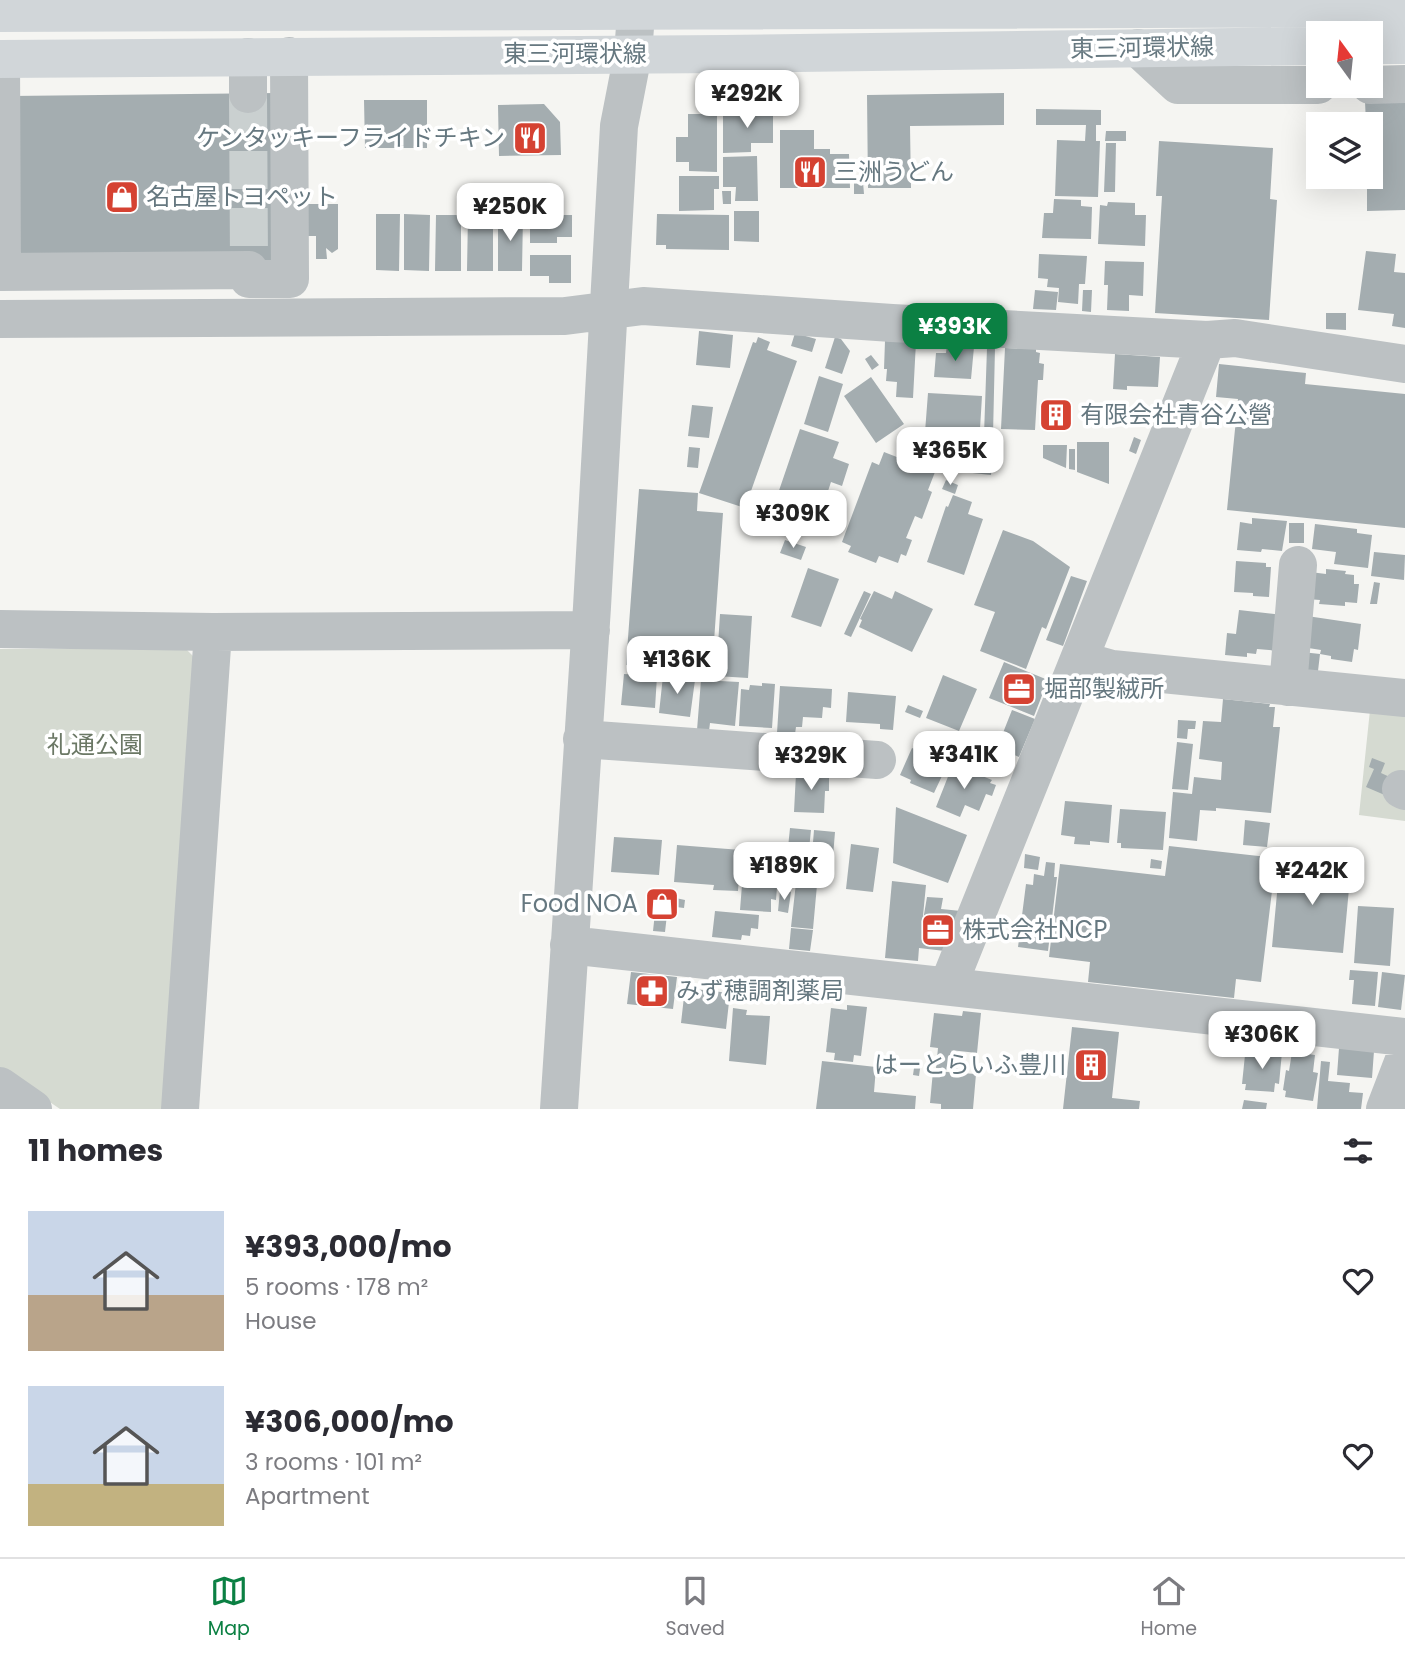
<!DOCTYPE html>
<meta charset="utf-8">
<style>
:root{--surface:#fff;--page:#f2f2f3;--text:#2b2b33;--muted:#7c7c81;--line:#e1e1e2;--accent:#0b8043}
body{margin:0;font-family:Poppins,"Noto Sans JP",sans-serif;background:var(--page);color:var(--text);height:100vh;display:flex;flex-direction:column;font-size:26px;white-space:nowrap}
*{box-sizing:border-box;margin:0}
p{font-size:23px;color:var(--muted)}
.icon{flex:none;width:38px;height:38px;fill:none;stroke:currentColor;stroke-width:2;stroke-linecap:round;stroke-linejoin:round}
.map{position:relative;height:1109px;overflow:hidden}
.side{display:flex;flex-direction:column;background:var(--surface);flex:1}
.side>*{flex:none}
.needle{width:46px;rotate:345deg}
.controls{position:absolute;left:1306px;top:21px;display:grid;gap:14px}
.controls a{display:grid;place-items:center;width:77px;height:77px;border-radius:0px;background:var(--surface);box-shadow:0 7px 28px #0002;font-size:35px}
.price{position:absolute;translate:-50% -60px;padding:0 16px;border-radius:14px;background:#fff;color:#222;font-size:23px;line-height:46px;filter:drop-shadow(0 2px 4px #0008)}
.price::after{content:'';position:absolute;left:50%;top:42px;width:21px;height:16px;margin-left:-10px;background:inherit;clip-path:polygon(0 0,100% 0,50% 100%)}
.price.active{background:var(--accent);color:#fff}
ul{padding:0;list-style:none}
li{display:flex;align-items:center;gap:21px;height:175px;padding:0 28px}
li span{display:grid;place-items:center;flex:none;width:196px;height:140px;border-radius:0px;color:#555}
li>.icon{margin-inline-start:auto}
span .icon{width:84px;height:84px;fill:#fffc;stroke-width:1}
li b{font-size:30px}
h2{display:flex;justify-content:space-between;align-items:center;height:84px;padding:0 28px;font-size:30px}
.tab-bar{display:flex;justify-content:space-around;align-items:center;height:98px;border-top:2px solid var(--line);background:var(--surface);font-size:19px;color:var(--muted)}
.tab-bar a{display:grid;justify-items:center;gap:4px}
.tab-bar .active{color:var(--accent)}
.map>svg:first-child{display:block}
.green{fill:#d5dad1}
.building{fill:#a4adb0}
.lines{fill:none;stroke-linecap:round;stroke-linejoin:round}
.minor-tunnel{stroke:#cad0d0;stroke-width:38;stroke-dasharray:38 19;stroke-linecap:butt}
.minor{stroke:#bcc1c3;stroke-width:38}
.major{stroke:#d1d6d9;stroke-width:38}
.labels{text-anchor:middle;stroke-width:7;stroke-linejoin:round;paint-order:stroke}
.street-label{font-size:24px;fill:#667880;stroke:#fff}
.poi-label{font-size:24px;fill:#667880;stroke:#fff;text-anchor:start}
.park-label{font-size:24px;fill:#6b7865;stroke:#fff}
</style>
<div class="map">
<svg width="1405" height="1109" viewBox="0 0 1405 1109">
<rect width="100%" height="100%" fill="#f5f5f2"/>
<path class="green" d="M185,648L196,659L166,1109H60L0,1068V649Z
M1370,710L1405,714V821L1359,815Z"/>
<path class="building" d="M278,93L279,260L12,262L11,96Z
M1004,93V125L910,126L911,188H868L867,95Z
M364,100H427V148H365Z
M1405,100V210L1367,211V177H1370V124H1366L1365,101Z
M544,104L560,122L561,155L499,156L498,105Z
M1036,109L1101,110V125H1096V141H1100L1098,197L1055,196L1057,140L1085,141L1086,125H1036Z
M773,110V143H751V152L723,153V111Z
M688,114H717V172L689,171V162H676V137H688Z
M780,130H814V149H830V154H849L850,188H780Z
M1106,131H1126V141H1105Z
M1159,141L1273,148L1270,199L1277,200L1269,320L1155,313L1162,196H1156Z
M1106,143H1116L1115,192H1104Z
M757,156L758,201H735L736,187H723V157Z
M679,176H719V189H714V210L679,211Z
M863,182L864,194H854V183Z
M722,191H731V204H723Z
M1054,199L1081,200V206L1092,207L1091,239L1042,238L1044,213H1053Z
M1108,202L1135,203V215H1146L1145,246L1098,244L1100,205L1107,206Z
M304,204H338V249L332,253L326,248L327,259H316V236H304Z
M734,211H759V242L734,241Z
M376,214H400L399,271L376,270Z
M404,214L430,215L429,271L404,270Z
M657,214L729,215V250L666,249V245H656Z
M436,215H461V271H435Z
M468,215H493V271H467Z
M498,215H523L522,271H498Z
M530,215H572V237H557V243H530Z
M1366,251L1396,254L1394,272L1405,273V328L1392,326L1394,314L1358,310Z
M1039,254L1087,256L1085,284H1079L1078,304L1058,302L1059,288L1047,287L1048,279L1038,278Z
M530,255H571V283H549V276H530Z
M1105,261L1144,262L1143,296L1129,295V311L1107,310L1108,285H1104Z
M1035,290L1058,292L1056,310L1033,309Z
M1083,290H1092L1091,312L1082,311Z
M1326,313H1346V330L1326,329Z
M699,331L733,335L730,368L696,365Z
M795,333L816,339L812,352L791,346Z
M758,337L770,342L767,350L797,361L745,508L699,493L753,342L756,343Z
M835,337L841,339L850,351L842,374L825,368Z
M885,341L916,342L913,398L896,397L897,382L886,381L887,369H884Z
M947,345L974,347L971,379L934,377L936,353H946Z
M987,348H995L993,435H984Z
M1005,348L1036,349V352L1040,353L1039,363L1044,364L1043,380H1038L1035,430L1001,429Z
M1115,354L1160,357L1158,387L1127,386V390L1113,389Z
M871,355L879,365L872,370L865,359Z
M1219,364L1306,373L1305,384L1405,394V528L1227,510L1238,399L1216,397Z
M819,376L843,384L828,432L804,424Z
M871,377L904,424L876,443L844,396Z
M928,393L982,396L980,429L945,427V433L925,432Z
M1044,401H1067V428H1045Z
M692,405L713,407L709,438L688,436Z
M800,429L839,442L833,458L849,464L842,486L831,482L823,506L830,508L822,531L771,514Z
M928,436L962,439L959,471L941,469L942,459L927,457Z
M1134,437L1141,440L1136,454L1129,451Z
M966,439L985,441L984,451L993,452L991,475L963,472Z
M1077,442H1109V484L1077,472Z
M1043,445H1067L1066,468L1043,458Z
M689,447L700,448L698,468L687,467Z
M1069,449H1075V470L1069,469Z
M884,452L935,472L928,490L932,492L922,519L915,516L906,538L912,540L906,556L901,554L898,563L879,556L876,563L848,552L851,546L842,542L872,462L879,465Z
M946,480L958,485L955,494L942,489Z
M639,489L698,493L697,511L723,513L712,670L626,665Z
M953,495L972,502L968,514L983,519L964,575L927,562L946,506L948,507Z
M1252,518L1287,521L1282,551L1262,549L1261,552L1237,550L1240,522L1252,524Z
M1289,523H1304V543H1289Z
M1315,524L1357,529V533L1372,535L1368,568L1334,564L1336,552L1312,549Z
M1003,530L1033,541L1070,567L1046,629L1042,627L1026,669L980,651L995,612L974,605Z
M785,540L806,547L801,560L780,553Z
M1374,552L1405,555L1404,580L1371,576Z
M1236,561L1266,563V567H1271L1269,597L1253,596V593L1234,592Z
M808,568L839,579L821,627L791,617Z
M1326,569L1346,571L1345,574L1354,575V584H1359L1357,603L1345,602V606L1319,604L1320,600L1307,599L1310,572L1326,574Z
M1071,576L1087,581L1063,646L1046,640Z
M1374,582L1380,583L1377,604H1370Z
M864,591L871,594L851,637L844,634Z
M874,591L892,599L895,591L933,609L912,652L859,627L862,620L860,619Z
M1239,610L1283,615L1280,651L1257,649L1256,654L1247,653V657L1225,655L1227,633L1236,634Z
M720,614L752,616L748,678L716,676Z
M1307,616L1361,624L1358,650L1354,649L1352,662L1331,659V656L1320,654L1321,650L1302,647Z
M1302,652L1320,654L1318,671L1307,670Z
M1004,662L1048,680L1034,716L989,698Z
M624,674L657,676L655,708L621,705Z
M943,675L977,689L959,731L926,718Z
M663,676L695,680L690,717L659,713Z
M701,680L739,682L735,726L710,723L709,731L697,730Z
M762,683L775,684L772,728L739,726L741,689L749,690L750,685L762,686Z
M780,686L832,689L831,708L823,707L822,718L803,717L802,727H796L795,734L777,733Z
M848,692L896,696L893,730L880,729V724L846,722Z
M1223,699L1270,704L1269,707H1275L1273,727H1280L1271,813L1216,808V811L1200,810L1197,841L1169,838L1173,792L1192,794L1194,777L1221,780L1222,762L1199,759L1203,721L1221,722Z
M908,705L923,711L920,718L905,712Z
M1012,710L1035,719L1019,757L997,748Z
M1178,720L1196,721L1195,729H1188L1187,739L1177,738Z
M1177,742L1193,744L1188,790L1172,789Z
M912,748L948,763L934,793L910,783L911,780L900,775Z
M1372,758L1385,763L1381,773L1394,779L1387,796L1366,787L1374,769L1369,767Z
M953,764L992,780L990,783L996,785L992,796L986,794L979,811L965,805L960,817L936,807Z
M796,773L829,774V791H825L824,813L794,812Z
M1065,801L1112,805L1109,843L1090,841V845L1074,844L1075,837L1061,835Z
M896,807L967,835L948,883L893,863Z
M1120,809L1166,812L1163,850L1121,848V843H1117Z
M1245,820L1270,823L1267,847L1243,845Z
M790,828L811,830L806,879L785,877Z
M814,830L835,832L831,881L810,879Z
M614,837L662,840L659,875L611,872Z
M851,844L879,848L873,892L846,889Z
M677,845L741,850L738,891L713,890L714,885L674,882Z
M1169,846L1276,858L1261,982L1236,979L1234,998L1088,982L1090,962L1049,957L1060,864L1165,876Z
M745,847L780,849L776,900L771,899V912L740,910Z
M1025,854L1040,857L1038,870L1024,868Z
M1151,859L1162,861L1161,869L1150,868Z
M1280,861L1351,867L1343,953L1272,947Z
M1046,862L1055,863L1054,877H1057L1048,951L1018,947L1026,884L1033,885L1034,874L1044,876Z
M892,881L926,885L922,926L927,897L943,898L941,909L961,911L945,951L919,948L918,961L885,958Z
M796,883L817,885L813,929L791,927Z
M780,891L791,892L788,913L778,911Z
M657,894L685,900L684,908L668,906L665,932L653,931Z
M1358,906L1394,908L1390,966L1354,963Z
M715,911L759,915L758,929L751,928L750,936L742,935L741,940L712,937Z
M791,928L813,930L810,951L789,949Z
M1350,970L1378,972L1375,1006L1352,1004L1354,980H1349Z
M631,972L677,977L673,1009L627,1004Z
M1382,972L1405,975L1401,1010L1378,1007Z
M685,988L730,993L726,1029L681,1023Z
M847,1005L867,1007L861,1056L854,1055L853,1062L834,1060L835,1053L826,1052L831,1008L847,1010Z
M733,1008L747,1010L746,1015L770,1016L766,1065L729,1061Z
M963,1011L981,1013L977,1053L950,1050L959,1052L957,1071L936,1068L938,1048L930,1047L934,1013L962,1016Z
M1072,1027L1119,1032L1112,1098L1140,1101L1139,1109H1063Z
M1339,1048L1374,1051L1372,1078L1337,1075Z
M1253,1049L1282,1052L1279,1084L1275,1083L1274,1092L1245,1090L1246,1084H1242L1245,1055H1252Z
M1292,1052L1315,1055L1313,1072L1318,1073L1313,1101L1285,1097L1286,1091L1283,1090L1286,1070L1289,1071Z
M822,1061L876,1067L874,1092L916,1096L915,1109H816Z
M915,1061L921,1062L919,1076L913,1075Z
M1321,1061L1330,1062L1328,1081L1350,1083L1349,1092L1363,1093L1361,1109H1317Z
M933,1071L976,1074L973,1109H941V1104L930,1103Z
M1244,1100L1267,1103L1266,1109H1242Z"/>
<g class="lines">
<path class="minor-tunnel" d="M248,94L249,260"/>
<path class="minor" d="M1138,48L1178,85H1318
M248,57V94
M1,59L2,272L249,270
M1370,85L1405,84
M249,279H290L289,56
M0,319L565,316L643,306L892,323L1207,340L1235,338L1405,364
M0,629L213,632L591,630
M1080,660L1112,669L1405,698
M1288,687L1298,565
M582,739L877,760
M1401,789L1405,791
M569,945L1405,1037
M948,986L1207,340
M0,1086L33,1109
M180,1109L213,632
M559,1109L592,607L619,126L633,54L637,0
M1385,1109L1405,1057"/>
<path class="major" d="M0,13L1405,8
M1370,45H1405
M0,59L725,54L1318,46"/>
</g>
<defs>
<g id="restaurant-square" transform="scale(1.75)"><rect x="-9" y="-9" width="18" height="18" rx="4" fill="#d54232" stroke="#fff"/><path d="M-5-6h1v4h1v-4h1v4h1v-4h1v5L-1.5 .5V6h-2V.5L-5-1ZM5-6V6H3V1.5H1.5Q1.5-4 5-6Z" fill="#fff"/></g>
<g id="shop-square" transform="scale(1.75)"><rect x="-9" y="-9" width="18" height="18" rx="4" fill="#d54232" stroke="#fff"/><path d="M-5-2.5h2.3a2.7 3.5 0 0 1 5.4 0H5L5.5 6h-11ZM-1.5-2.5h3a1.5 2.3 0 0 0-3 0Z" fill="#fff"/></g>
<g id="building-square" transform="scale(1.75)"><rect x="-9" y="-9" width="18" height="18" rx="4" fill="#d54232" stroke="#fff"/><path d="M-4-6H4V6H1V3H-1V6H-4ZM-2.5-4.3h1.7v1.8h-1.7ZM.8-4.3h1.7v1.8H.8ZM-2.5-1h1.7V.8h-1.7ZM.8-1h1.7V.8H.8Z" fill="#fff"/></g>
<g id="office-square" transform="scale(1.75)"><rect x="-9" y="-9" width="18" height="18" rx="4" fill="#d54232" stroke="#fff"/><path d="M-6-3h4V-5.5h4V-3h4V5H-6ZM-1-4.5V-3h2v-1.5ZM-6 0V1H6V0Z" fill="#fff"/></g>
<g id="pharmacy-square" transform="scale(1.75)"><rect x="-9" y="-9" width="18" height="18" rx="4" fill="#d54232" stroke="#fff"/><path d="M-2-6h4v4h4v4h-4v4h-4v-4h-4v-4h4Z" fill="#fff"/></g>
</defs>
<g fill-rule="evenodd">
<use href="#restaurant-square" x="530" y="138"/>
<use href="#restaurant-square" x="810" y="172"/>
<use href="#shop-square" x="122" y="197"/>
<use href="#building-square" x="1056" y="415"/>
<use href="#office-square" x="1019" y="689"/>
<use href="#shop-square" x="662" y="904"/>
<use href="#office-square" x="938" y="930"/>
<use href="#pharmacy-square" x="652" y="991"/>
<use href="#building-square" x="1091" y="1065"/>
</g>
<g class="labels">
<g class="street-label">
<text transform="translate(1142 48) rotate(-1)" y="8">東三河環状線</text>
<text x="575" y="62">東三河環状線</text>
</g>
<g class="poi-label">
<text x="505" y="146" text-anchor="end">ケンタッキーフライドチキン</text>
<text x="834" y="180">三洲うどん</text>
<text x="146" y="205">名古屋トヨペット</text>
<text x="1080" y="423">有限会社青谷公營</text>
<text x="1044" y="697">堀部製絨所</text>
<text x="638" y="912" text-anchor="end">Food NOA</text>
<text x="962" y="938">株式会社NCP</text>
<text x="676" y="999">みず穂調剤薬局</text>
<text x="1066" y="1073" text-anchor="end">はーとらいふ豊川</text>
</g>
<g class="park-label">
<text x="95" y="753">礼通公園</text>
</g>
</g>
</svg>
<div class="controls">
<a><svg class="needle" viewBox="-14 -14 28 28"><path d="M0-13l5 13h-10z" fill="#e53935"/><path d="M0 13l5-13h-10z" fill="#7c7c81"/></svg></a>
<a><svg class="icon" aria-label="layers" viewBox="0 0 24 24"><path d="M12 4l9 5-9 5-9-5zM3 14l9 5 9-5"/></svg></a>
</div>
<b class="price" style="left:747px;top:130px">¥292K</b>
<b class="price" style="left:510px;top:243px">¥250K</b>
<b class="price active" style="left:955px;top:363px">¥393K</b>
<b class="price" style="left:950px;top:487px">¥365K</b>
<b class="price" style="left:793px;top:550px">¥309K</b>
<b class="price" style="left:677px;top:696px">¥136K</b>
<b class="price" style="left:964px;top:791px">¥341K</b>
<b class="price" style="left:811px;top:792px">¥329K</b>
<b class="price" style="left:784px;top:902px">¥189K</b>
<b class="price" style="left:1312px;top:907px">¥242K</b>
<b class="price" style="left:1262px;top:1071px">¥306K</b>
</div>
<section class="side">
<h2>11 homes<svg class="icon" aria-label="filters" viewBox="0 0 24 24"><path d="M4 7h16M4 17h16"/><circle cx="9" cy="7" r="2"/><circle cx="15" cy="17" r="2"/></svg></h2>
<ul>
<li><span style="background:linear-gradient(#c9d6e8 60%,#b9a48a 0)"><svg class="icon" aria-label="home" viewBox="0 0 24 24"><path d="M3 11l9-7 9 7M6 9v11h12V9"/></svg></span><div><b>¥393,000/mo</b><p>5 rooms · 178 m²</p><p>House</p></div><svg class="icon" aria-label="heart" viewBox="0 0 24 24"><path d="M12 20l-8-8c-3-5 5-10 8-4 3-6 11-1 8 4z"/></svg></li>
<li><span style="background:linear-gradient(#c9d6e8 70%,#c2b280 0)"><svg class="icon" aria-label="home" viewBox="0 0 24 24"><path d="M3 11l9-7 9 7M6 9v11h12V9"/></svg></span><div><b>¥306,000/mo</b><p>3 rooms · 101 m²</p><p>Apartment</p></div><svg class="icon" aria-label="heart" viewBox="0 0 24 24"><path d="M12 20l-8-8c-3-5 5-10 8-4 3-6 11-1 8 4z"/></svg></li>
</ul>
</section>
<nav class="tab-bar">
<a class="active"><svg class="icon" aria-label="map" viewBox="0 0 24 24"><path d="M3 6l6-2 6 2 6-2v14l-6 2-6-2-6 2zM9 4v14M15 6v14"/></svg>Map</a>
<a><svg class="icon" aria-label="saved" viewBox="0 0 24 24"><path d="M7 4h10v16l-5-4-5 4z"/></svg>Saved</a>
<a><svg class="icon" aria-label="home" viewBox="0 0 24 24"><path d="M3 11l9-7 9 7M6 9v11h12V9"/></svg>Home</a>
</nav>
